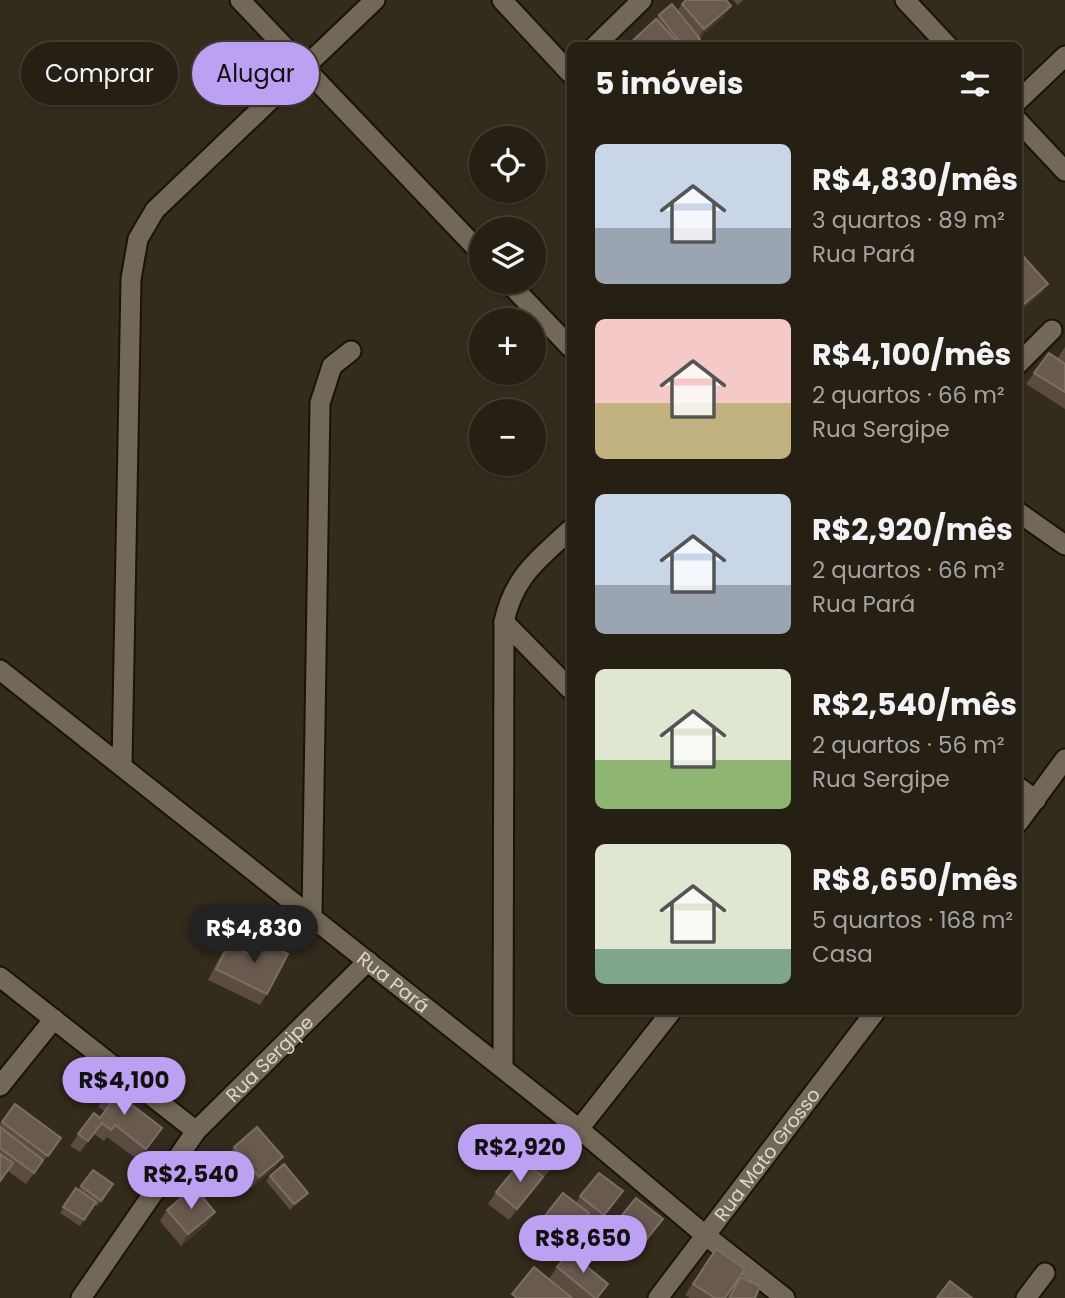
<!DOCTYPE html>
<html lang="pt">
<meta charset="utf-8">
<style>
:root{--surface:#262014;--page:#2e281d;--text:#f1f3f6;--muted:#a4a3a0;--line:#423e34;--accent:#bca0f2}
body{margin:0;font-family:Poppins,sans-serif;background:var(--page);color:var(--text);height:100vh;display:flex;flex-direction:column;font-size:26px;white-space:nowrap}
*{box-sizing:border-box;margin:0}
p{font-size:23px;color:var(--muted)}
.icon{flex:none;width:38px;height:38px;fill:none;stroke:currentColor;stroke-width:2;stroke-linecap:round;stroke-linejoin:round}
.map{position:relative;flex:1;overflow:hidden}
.drawer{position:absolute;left:567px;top:42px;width:455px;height:973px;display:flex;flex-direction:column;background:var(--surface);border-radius:10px;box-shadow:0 2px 5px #0004,0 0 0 2px var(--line)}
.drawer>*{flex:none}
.guide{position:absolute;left:21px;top:42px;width:441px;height:63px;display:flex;gap:14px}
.controls{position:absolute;left:469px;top:126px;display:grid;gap:14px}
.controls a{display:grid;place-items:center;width:77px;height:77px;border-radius:50%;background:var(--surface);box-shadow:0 2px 5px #0004,0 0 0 2px var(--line);font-size:35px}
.price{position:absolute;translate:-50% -60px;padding:0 16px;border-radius:24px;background:var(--accent);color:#111;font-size:23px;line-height:46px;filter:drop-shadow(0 2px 4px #0008)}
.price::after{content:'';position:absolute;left:50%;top:42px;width:21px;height:16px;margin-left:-10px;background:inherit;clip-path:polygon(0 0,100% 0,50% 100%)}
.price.current{background:#222;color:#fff}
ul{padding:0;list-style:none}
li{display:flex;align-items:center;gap:21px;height:175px;padding:0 28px}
li span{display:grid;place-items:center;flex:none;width:196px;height:140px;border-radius:10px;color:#555}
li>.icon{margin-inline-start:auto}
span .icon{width:84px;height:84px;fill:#fffc;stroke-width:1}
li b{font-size:30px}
h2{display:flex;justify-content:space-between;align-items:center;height:84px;padding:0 28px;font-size:30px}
.chip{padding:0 24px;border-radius:32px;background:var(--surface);box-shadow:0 2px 5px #0004,0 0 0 2px var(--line);font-size:24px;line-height:63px}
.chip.current{background:var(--accent);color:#111}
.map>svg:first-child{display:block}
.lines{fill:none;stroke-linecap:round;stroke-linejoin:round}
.minor-casing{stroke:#1b1305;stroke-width:23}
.tertiary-casing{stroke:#1b1305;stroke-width:23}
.minor{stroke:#726857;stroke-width:19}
.tertiary{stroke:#726857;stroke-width:19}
.wall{fill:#5b4b41}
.shaded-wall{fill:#45382b}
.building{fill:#695a50;stroke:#7b6e63;stroke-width:2}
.labels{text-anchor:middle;stroke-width:7;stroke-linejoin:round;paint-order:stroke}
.street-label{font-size:19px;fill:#dcd6cd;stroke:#292112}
</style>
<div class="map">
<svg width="1065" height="1298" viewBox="0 0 1065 1298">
<rect width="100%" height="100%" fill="#332b1b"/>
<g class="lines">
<g class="minor-casing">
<g id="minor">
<path d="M240,0L481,253"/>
<path d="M502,0L570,73"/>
<path d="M905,0L948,46"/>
<path d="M595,46L642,0"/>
<path d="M1018,101L1065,56"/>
<path d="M1018,121L1065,171"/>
<path d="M508,282L570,347"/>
<path d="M1018,364L1052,330"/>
<path d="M1018,512L1065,545"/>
<path d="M504,622L570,689"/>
<path id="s1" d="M0,670L579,1129L705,1235L785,1298"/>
<path d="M122,765L131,279L138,239L155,210L375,0"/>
<path d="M1018,787L1036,800"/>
<path d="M312,915L320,403L332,366L351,351"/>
<path d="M0,977L196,1131"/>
<path d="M503,1068L504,622C514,576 538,560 570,530"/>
<path d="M0,1086L54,1019"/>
<path d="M579,1129L671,1012"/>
<path id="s2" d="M81,1298L196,1131L368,961"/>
<path d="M1026,1298L1045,1273"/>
</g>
</g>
<g class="tertiary-casing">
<g id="tertiary">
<path d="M1018,823L1065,759"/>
<path id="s3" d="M658,1298L875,1012"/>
</g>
</g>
<use href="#minor" class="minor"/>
<use href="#tertiary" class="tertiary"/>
</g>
<path class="wall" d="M733,0H743L738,5Z
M682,4L731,6L723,17L699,38L700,39L695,46H627L656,19L659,15L677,11Z
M1065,347V409L1026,384L1034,373L1057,359Z
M259,940L267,994L260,1005L208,980L221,955L229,944L250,954Z
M119,1077L132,1105L154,1139L138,1160L107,1137L104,1141L94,1134L80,1152L70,1146L94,1113L100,1118L105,1111L98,1107Z
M15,1104L61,1138L26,1184L8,1171L0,1182V1124Z
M234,1147L275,1168L251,1188L226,1158Z
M530,1148L562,1155L544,1177L522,1159Z
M93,1170L113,1184L97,1206L94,1205L80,1226L60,1213L76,1188L78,1190Z
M270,1176L304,1198L290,1210L266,1181Z
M535,1188L509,1220L488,1204L496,1192Z
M580,1196L615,1203L596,1226L585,1218L561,1250L535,1229L543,1218L576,1203Z
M167,1210L207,1224L181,1246L160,1221Z
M663,1219L638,1253L611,1231L618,1220Z
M716,1249L725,1298H690L685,1295Z
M557,1267L598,1298H573L549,1279Z
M740,1277L755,1298H727L732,1288Z"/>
<path class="shaded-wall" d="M731,6L723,17L697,40L704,29Z
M1048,284L1040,295L1018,313V309Z
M283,1157L275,1168L251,1188L259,1177Z
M543,1177L535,1188L509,1220L517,1209Z
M308,1193L304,1198L290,1210L294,1204Z
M215,1212L207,1224L181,1246L188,1234Z"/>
<path class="building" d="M686,0H726L731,6L704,29L682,4Z
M672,4L700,39L692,46H683L659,15Z
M656,19L681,46H627Z
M1022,255L1048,284L1018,309V258Z
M1049,353L1065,364V392L1034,373Z
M259,940L288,954L267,994L216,969L229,944L251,955Z
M119,1077L140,1093L131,1104L162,1128L146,1149L115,1125L111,1130L102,1123L88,1141L78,1134L94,1113L100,1118L113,1100L106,1096Z
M15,1104L61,1138L48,1156L2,1122Z
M547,1126L569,1144L552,1166L530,1148Z
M0,1127L43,1160L34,1173L0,1148Z
M257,1127L283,1157L259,1177L234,1147Z
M0,1154L13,1163L0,1181Z
M522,1160L543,1177L517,1209L496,1192Z
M284,1164L308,1193L294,1204L270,1176Z
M93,1170L113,1184L101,1201L81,1186Z
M599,1173L623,1191L604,1215L580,1196Z
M194,1187L215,1212L188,1234L167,1210Z
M76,1188L96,1202L84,1220L63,1207Z
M563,1193L589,1213L569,1238L543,1218Z
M636,1198L663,1219L645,1241L618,1220Z
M716,1249L745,1269L725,1298H715L693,1284Z
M569,1252L608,1284L597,1298H595L557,1267Z
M534,1267L572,1298H517L512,1294Z
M740,1277L760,1286L755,1298H730Z
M950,1281L972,1298H937Z"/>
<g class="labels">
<g class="street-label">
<text dy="7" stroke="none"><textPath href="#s1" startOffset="502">Rua Pará</textPath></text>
<text dy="7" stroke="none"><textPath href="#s2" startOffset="306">Rua Sergipe</textPath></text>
<text dy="7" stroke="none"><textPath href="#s3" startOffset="180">Rua Mato Grosso</textPath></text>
</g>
</g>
</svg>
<div class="controls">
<a><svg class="icon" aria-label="locate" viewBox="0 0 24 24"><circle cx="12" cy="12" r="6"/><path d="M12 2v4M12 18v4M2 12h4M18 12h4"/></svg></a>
<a><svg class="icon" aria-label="layers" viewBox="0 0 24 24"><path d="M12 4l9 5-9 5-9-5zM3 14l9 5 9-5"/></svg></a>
<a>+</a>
<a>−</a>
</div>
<b class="price current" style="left:254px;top:965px">R$4,830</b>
<b class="price" style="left:124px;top:1117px">R$4,100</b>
<b class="price" style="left:520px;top:1184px">R$2,920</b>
<b class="price" style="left:191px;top:1211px">R$2,540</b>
<b class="price" style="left:583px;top:1275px">R$8,650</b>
<div class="guide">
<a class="chip">Comprar</a>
<a class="chip current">Alugar</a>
</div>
<section class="drawer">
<h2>5 imóveis<svg class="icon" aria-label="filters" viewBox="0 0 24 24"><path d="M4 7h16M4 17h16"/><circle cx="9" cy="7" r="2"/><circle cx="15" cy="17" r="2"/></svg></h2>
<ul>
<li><span style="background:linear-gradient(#c9d6e8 60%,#9aa5b1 0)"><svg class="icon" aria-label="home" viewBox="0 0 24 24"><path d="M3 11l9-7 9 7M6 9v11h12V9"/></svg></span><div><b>R$4,830/mês</b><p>3 quartos · 89 m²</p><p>Rua Pará</p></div></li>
<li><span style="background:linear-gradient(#f6c9c9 60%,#c2b280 0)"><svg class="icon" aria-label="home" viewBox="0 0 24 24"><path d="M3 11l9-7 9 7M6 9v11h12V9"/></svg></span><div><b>R$4,100/mês</b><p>2 quartos · 66 m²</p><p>Rua Sergipe</p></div></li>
<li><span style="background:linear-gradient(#c9d6e8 65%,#9aa5b1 0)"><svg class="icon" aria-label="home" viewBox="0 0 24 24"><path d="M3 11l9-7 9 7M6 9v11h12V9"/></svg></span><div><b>R$2,920/mês</b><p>2 quartos · 66 m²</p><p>Rua Pará</p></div></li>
<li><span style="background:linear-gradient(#dfe7d0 65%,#8fb573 0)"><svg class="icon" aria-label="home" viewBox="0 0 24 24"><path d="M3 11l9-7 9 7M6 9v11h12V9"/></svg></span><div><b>R$2,540/mês</b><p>2 quartos · 56 m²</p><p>Rua Sergipe</p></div></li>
<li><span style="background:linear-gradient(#dfe7d0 75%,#7fa58c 0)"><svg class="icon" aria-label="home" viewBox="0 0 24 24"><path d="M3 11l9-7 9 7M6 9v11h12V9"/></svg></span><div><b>R$8,650/mês</b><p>5 quartos · 168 m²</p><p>Casa</p></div></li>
</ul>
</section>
</div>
